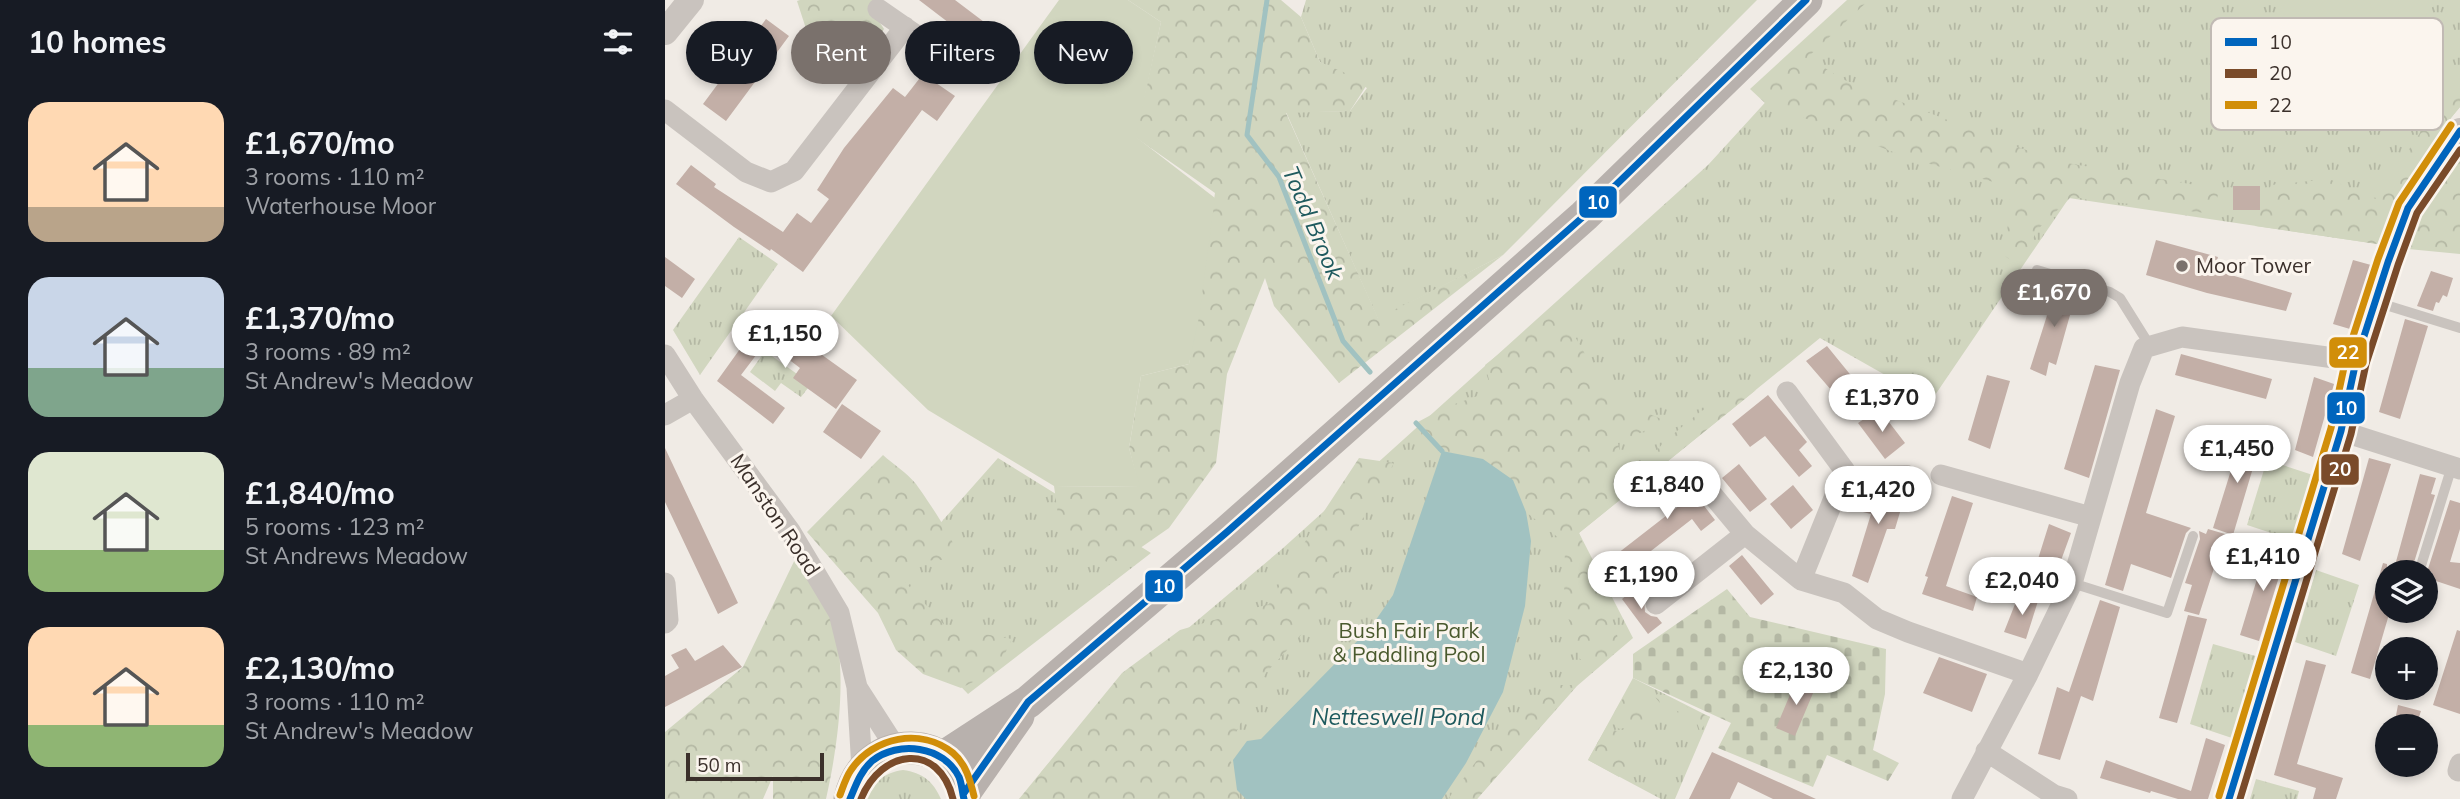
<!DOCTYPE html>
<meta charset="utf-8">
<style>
:root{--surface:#171b24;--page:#242831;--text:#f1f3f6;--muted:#9ea1a6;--accent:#7a716c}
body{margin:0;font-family:Mulish,sans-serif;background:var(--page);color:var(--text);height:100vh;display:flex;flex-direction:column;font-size:26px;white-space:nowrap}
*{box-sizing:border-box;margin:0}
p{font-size:23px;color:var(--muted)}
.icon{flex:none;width:38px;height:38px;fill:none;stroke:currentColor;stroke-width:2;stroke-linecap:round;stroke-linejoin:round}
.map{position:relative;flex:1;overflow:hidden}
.panel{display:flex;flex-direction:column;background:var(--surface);width:665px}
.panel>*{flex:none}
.guide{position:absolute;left:21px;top:21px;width:665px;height:63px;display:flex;gap:14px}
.controls{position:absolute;left:1710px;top:560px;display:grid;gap:14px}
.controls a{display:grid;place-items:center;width:63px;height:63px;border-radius:50%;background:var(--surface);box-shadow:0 4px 10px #0003;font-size:35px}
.scale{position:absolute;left:21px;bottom:18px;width:138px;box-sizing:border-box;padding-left:7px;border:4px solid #3b302b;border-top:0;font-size:19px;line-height:24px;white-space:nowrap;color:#3b302b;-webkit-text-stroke:5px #fbf5ee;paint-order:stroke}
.price{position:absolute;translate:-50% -60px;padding:0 16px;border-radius:24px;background:#fff;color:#222;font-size:23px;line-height:46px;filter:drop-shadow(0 2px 4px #0008)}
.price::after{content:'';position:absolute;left:50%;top:42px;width:21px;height:16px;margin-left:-10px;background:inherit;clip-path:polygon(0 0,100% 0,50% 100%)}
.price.on{background:var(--accent);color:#fff}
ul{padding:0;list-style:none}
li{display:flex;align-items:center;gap:21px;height:175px;padding:0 28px}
li span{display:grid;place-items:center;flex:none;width:196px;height:140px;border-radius:21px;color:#555}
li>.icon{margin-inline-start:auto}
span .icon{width:84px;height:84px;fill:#fffc;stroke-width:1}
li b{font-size:30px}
h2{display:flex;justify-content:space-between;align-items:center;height:84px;padding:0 28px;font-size:30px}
.pill{padding:0 24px;border-radius:32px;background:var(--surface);box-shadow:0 4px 10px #0003;font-size:24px;line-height:63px}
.pill.on{background:var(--accent);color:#fff}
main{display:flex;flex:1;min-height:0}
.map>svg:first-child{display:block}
.grass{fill:url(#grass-tufts)}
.forest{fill:url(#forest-crowns)}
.cemetery{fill:url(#cemetery-stones)}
.garden{fill:#d1d6bf}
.water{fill:#a1c2c1}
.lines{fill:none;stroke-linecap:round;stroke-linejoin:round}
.stream{stroke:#a1c2c1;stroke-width:5}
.building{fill:#c3afa7}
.service{stroke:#c9c3be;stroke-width:10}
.minor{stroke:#c9c3be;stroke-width:21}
.tertiary{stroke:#c9c3be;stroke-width:26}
.primary{stroke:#b8b1ad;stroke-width:33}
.bus-1-casing{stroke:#fbf5ee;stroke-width:12}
.bus-2-casing{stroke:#fbf5ee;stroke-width:12}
.bus-3-casing{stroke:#fbf5ee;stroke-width:12}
.bus-1{stroke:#0065bd;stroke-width:7}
.bus-2{stroke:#7a4b2a;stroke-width:7}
.bus-3{stroke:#d18e09;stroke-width:7}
.poi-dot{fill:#7a716c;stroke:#fbf5ee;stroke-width:2.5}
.labels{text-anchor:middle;stroke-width:6;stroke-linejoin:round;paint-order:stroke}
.poi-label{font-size:21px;fill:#3b302b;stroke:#fbf5ee;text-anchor:start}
.street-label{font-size:21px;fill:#3b302b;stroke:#fbf5ee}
.park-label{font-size:21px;fill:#4a5a2e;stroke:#fbf5ee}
.water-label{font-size:23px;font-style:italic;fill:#1f5a5e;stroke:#fbf5ee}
.key{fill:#fbf5ee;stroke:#c1bab4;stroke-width:2}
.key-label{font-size:19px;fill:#3b302b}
.line-badge{stroke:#fbf5ee;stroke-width:2.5}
.badge-label{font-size:19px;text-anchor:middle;font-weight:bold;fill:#fff}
</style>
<main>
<section class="panel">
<h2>10 homes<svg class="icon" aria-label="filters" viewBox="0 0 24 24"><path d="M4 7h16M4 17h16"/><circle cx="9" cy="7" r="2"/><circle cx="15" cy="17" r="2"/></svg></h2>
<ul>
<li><span style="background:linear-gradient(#ffd9b3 75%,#b9a48a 0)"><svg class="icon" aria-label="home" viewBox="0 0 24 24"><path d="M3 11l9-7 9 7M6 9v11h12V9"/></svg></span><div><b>£1,670/mo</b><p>3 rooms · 110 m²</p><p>Waterhouse Moor</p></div></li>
<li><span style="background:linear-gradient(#c9d6e8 65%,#7fa58c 0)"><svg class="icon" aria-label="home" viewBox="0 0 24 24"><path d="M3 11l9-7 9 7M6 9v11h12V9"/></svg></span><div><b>£1,370/mo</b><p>3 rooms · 89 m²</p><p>St Andrew's Meadow</p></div></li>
<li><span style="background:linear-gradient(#dfe7d0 70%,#8fb573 0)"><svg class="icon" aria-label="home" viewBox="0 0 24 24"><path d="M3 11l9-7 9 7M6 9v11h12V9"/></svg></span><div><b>£1,840/mo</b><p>5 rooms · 123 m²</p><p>St Andrews Meadow</p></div></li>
<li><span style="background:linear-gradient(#ffd9b3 70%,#8fb573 0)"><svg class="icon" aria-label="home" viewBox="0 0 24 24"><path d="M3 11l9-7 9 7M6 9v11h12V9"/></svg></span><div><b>£2,130/mo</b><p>3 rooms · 110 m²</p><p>St Andrew's Meadow</p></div></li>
</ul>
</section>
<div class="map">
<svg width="1795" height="799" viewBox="0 0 1795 799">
<defs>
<pattern id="grass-tufts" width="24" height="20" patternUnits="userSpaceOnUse" patternTransform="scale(1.75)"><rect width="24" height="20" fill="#d1d6bf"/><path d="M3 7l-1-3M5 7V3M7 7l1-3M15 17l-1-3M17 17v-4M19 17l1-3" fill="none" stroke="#b4b8a4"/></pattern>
<pattern id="forest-crowns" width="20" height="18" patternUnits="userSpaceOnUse" patternTransform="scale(1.75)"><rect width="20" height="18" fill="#d1d6bf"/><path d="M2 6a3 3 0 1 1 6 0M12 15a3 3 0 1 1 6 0" fill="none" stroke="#b4b8a4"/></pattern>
<pattern id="cemetery-stones" width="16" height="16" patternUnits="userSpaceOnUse" patternTransform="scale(1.75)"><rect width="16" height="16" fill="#d1d6bf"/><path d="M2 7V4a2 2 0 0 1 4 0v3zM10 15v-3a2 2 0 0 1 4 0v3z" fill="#b4b8a4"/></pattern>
</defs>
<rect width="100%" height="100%" fill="#f0ebe5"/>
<path class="grass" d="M641,0H1092L838,255L713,319L621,112L685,111L702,88L655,62L636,17Z
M1194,0H1795V107C1760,148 1735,194 1719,245L1404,198L1266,401L1155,338L914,533L968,638L912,686L812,799H357L377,771L438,700L617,549L1043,165Z
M74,237L113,264L35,375L8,330Z
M100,351L146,384L136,397L116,383L110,391L85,372Z
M333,458L486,553L303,694L189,575L248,554Z
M1602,460L1654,477L1634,542L1582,525Z
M1651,570L1694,585L1671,656L1630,642Z
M1548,644L1594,657L1570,739L1525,724Z
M968,678L1045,717L1010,799H996L923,760Z
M238,770C258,773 268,781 276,799H201C209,781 219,773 238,770Z
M1591,779L1634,791L1632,799H1585Z"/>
<path class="forest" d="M135,0H211L206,9L219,29L183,82L148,60L144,38L132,1Z
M463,0H616L636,17L655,62L703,83L685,111L621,113L713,318L838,255L674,383L609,306L600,278L562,374L551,463L504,528L458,560L442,562L414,548L393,515L389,486L474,487L464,448L476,376L524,364L550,193L470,137L496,22Z
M1182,0H1204L1143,57L1177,79L1347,145L1396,162L1554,189L1549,214L1406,197L1372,230L1355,267L1340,256L1346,187L1244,158L1100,103L1085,89Z
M1795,73V107C1760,148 1735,194 1719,245L1590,226L1606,185L1664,179L1711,199Z
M1795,152V254L1743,249C1747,214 1775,180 1795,152Z
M893,307L920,354L936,388L968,407L1001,421L953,443L956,457L978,466L1000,441L1036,411L1091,390L914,533L955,643L930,669L915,659L899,603L900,543L861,512L838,474L777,451L764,449L751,423L781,407L827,391L820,365Z
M218,455C228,464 242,473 251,484C264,502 288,538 295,559L253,561L233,574L281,627L347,639L332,670L296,688L258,674L231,650L213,613L142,532Z
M694,458L729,463L684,543L662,607L599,675L563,749L575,799H354L457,673L515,630L604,604L648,528Z
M134,551C144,569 162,593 167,612C183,670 174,741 161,799H108V776L98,799H0V732L78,667Z
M889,685H912L812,799H783L828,739Z
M965,688L978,691C983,700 979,708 984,716C980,720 959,729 954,729L947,722L950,711Z
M992,694L1045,717L1035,731L1031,720L995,703L990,697Z
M942,726L953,732L964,761L954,777L923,760Z"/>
<path class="cemetery" d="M1062,589L1085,617L1221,649L1220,694L1208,750L1234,763L1223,781L1162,755L1148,787L1053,748L1066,723L968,678V654Z"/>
<path class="garden" d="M394,0H463L496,22L471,137L550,198L534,317L524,364L476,376L464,448L475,487L389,486L263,410L166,316Z
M1602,0H1773L1705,85Z"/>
<path class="water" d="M777,451L818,459L848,480L861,512L866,541L860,606L838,692L801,763L777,799H581L572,790L568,760L582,741L596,739L706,627L728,595Z"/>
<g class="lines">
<path class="stream" d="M602,0L582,135L614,177L678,341L705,372
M751,423L777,451"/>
</g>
<path class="building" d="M254,0H290L335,34L322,52Z
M101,19L124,36L61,121L38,104Z
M330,42L350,54L334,74L317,62Z
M258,74L290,96L272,121L257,110L138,272L106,249L105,251L69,227L11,184L26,165L51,184L49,187L118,232L132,213L146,223L164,199L152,190L179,148L228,88L240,97Z
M1568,186H1595V210H1568Z
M1491,240L1553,257L1549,270L1627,293L1621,311L1542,293L1481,275Z
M0,257L30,279L17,298L0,286Z
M1688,260L1706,265L1685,329L1668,324Z
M1766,271L1788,278L1782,297L1778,295L1774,303L1771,302L1768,311L1752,306Z
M1392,284L1412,290L1391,365L1384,362L1381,376L1365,369Z
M100,314L192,380L171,409L128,378L135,368L101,342L76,375L120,408L108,424L52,381Z
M1740,319L1763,326L1735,419L1714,412Z
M1162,346L1197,389L1180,406L1141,361Z
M1516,354L1607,379L1601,399L1510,375Z
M1430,365L1455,370L1424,478L1399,469Z
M1322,375L1345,381L1325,449L1303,440Z
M1649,377L1669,384L1648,457L1630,450Z
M1103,395L1142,442L1134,450L1147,466L1134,477L1100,436L1085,447L1067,424Z
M177,404L216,431L196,459L158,432Z
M1214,409L1240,443L1220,459L1193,423Z
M1491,409L1510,416L1481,513L1526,528L1521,533L1506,578L1466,564L1458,591L1440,585Z
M1577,435L1596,441L1568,535L1548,528Z
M0,448L73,603L53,614L0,502Z
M1704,458L1726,464L1695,561L1677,554Z
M1074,464L1102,499L1085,512L1057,478Z
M1009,467L1050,520L1036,531L1027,519L959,572L948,557L1015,505L995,478Z
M1755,474L1771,478L1766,494L1770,495L1746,572H1739L1729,569Z
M1213,480L1241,492L1230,529H1222L1203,583L1187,576L1206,514L1198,512L1202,493L1209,495Z
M1128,485L1148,510L1126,529L1105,504Z
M1287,496L1308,503L1281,586L1312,597L1308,611L1257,594L1263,577L1260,576Z
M1785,500L1795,503V529L1785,562L1795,563V589L1765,579L1767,572H1762Z
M1384,524L1406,533L1383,596L1363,591Z
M1543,529L1560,534L1534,615L1519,611L1527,585L1520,583L1535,539L1534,531L1541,534Z
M1602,546L1622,551L1594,641L1575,635Z
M1077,555L1109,594L1096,605L1064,566Z
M1718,563L1722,564V611H1725L1705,679L1686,673Z
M971,588L979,599L980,612L986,616L992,617L997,623L983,634L957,599Z
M1354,594L1373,601L1361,639L1339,632Z
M1435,600L1455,607L1428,701L1416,696L1395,760L1373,754L1392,687L1404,692Z
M1523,615L1542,619L1512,723L1494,718Z
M1792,630L1795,631V714L1768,705Z
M58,645L77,667L0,707V676L14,668L6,655L21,648L30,661Z
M1274,657L1322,674L1307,712L1258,693Z
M1641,660L1661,665L1632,764L1678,778L1671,799H1648L1651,788L1609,775Z
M1132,678L1151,686L1130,736L1111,728Z
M1733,705L1756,711L1751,726H1729Z
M1541,738L1560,745L1543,799H1513L1486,791L1485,793L1435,778L1441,760L1526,791Z
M1047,752L1151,799H1108L1073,782L1065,799H1024Z"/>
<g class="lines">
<path class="service" d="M1372,270L1445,292L1455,298L1485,346
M1711,302L1795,328
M1180,471L1243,470
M1754,572L1787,466
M1407,583L1502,613L1528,536"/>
<path class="minor" d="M213,9L288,61
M0,110L81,172L106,182L129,171L240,27
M0,355L28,399L125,531L174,613L192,687L197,769
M1122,392L1180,471L1136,580L1179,593L1212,619L1243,632L1363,674
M0,415L28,399
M1676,431L1795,469
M1030,474L1080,534L1136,580
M1276,475L1426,517
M0,583L3,620L0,623
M991,604L1080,534
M193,689L231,748
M1321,751L1389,795L1402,799
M1793,771L1795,764
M1297,799L1363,674L1407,583L1465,383L1479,348L1517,337L1691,361"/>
<path class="tertiary" d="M0,32L26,0
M1564,799L1676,431L1691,361L1723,262L1743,208L1795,131"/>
<path class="primary" d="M277,758L363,702L562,532L919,216L1141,0
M299,793L353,716
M185,799C200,729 295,733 299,799"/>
<g class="bus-1-casing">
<path id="bus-1" d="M299,793L363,702L562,532L919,216L1141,0
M185,799C191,785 195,772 207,761C233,740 279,746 294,777C297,784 297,792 299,799
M1564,799L1676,431L1691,361L1723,262L1743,208L1795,131"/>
</g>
<g class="bus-2-casing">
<path id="bus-2" d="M196,799C216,749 274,741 288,799
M1575,799L1686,434L1701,364L1733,265L1752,213L1795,150"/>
</g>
<g class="bus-3-casing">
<path id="bus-3" d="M175,795C178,787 181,777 186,770C208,737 256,727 288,753C301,764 305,780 309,796
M1554,796L1666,428L1681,358L1713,259L1734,203L1786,125"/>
</g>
<use href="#bus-1" class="bus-1"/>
<use href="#bus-2" class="bus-2"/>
<use href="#bus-3" class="bus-3"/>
</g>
<circle class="poi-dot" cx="1517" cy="266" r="7"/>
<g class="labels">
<g class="poi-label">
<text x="1531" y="273">Moor Tower</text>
</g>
<g class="street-label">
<text transform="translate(110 515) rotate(56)" y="7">Manston Road</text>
</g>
<g class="park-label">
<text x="744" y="638">Bush Fair Park<tspan x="744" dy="24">&amp; Paddling Pool</tspan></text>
</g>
<g class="water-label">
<text transform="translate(648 223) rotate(67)" y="8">Todd Brook</text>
<text x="733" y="725">Netteswell Pond</text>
</g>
</g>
<rect x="1546" y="18" width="232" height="112" rx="10" class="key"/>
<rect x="1560" y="38" width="32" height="8" fill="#0065bd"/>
<rect x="1560" y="69" width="32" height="9" fill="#7a4b2a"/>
<rect x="1560" y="101" width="32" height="8" fill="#d18e09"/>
<g class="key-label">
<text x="1604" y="49">10</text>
<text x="1604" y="80">20</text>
<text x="1604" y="112">22</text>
</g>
<g class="line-badge">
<rect x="913" y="185" width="40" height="34" rx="7" fill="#0065bd"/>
<rect x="1663" y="336" width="40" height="33" rx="7" fill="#d18e09"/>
<rect x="1661" y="391" width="40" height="34" rx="7" fill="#0065bd"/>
<rect x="1655" y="453" width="40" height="33" rx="7" fill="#7a4b2a"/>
<rect x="479" y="569" width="40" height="34" rx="7" fill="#0065bd"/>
</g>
<g class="badge-label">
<text x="933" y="209">10</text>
<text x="1683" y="359">22</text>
<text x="1681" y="415">10</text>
<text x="1675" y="476">20</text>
<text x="499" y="593">10</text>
</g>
</svg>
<div class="controls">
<a><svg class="icon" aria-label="layers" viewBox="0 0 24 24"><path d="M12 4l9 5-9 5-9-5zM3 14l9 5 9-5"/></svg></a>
<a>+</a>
<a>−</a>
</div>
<div class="scale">50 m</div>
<b class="price on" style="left:1389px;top:329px">£1,670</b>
<b class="price" style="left:120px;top:370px">£1,150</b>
<b class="price" style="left:1217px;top:434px">£1,370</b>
<b class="price" style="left:1572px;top:485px">£1,450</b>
<b class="price" style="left:1002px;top:521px">£1,840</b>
<b class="price" style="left:1213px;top:526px">£1,420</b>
<b class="price" style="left:1598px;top:593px">£1,410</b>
<b class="price" style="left:976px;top:611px">£1,190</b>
<b class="price" style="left:1357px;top:617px">£2,040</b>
<b class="price" style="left:1131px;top:707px">£2,130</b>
<div class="guide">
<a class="pill">Buy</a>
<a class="pill on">Rent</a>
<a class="pill">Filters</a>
<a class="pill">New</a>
</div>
</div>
</main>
